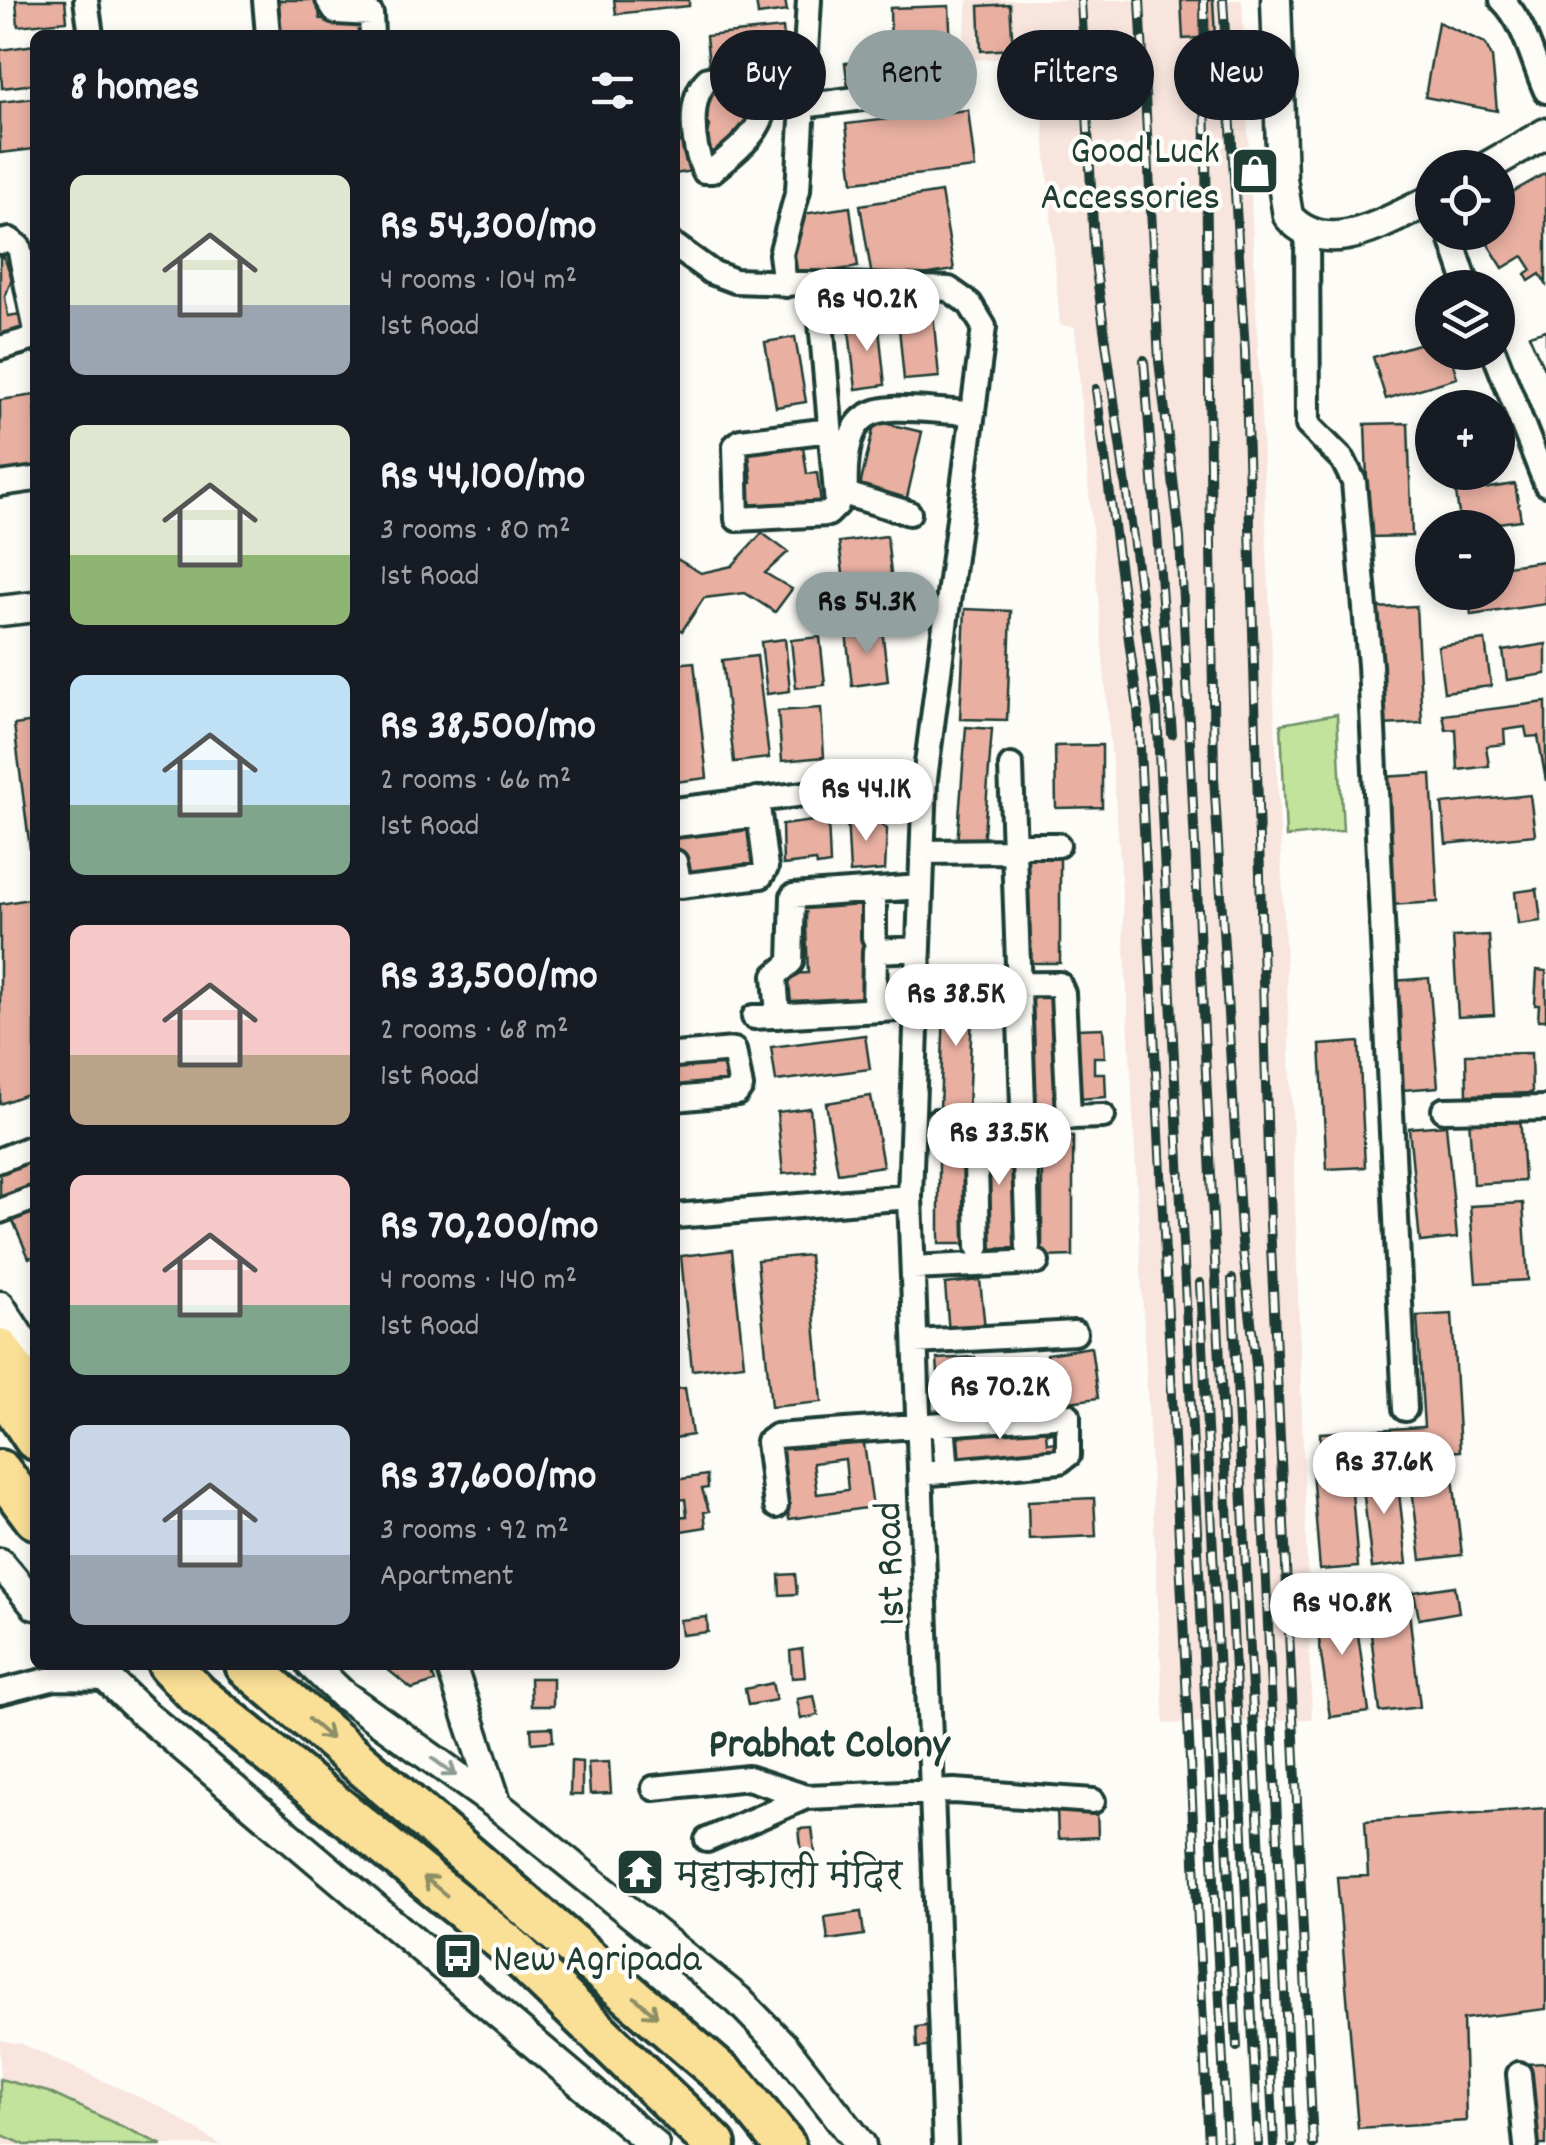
<!DOCTYPE html>
<meta charset="utf-8">
<style>
:root{--surface:#171b24;--page:#20242c;--text:#f1f3f6;--muted:#9ea1a6;--accent:#92a19f}
body{margin:0;font-family:Dekko,"Playpen Sans Deva",sans-serif;background:var(--page);color:var(--text);height:100vh;display:flex;flex-direction:column;font-size:38px;white-space:nowrap}
*{box-sizing:border-box;margin:0}
p{font-size:32px;color:var(--muted)}
.icon{flex:none;width:55px;height:55px;fill:none;stroke:currentColor;stroke-width:2;stroke-linecap:round;stroke-linejoin:round}
.map{position:relative;flex:1;overflow:hidden}
.drawer{position:absolute;left:30px;top:30px;width:650px;height:1640px;display:flex;flex-direction:column;background:var(--surface);border-radius:15px;box-shadow:0 5px 15px #0003}
.drawer>*{flex:none}
.guide{position:absolute;left:710px;top:30px;width:685px;height:90px;display:flex;gap:20px}
.controls{position:absolute;left:1415px;top:150px;display:grid;gap:20px}
.controls a{display:grid;place-items:center;width:100px;height:100px;border-radius:50%;background:var(--surface);box-shadow:0 5px 15px #0003;font-size:50px}
.price{position:absolute;translate:-50% -85px;padding:0 22px;border-radius:35px;background:#fff;color:#222;font-size:32px;line-height:65px;filter:drop-shadow(0 2px 5px #0008)}
.price::after{content:'';position:absolute;left:50%;top:60px;width:30px;height:22px;margin-left:-15px;background:inherit;clip-path:polygon(0 0,100% 0,50% 100%)}
.price.selected{background:var(--accent);color:#111}
ul{padding:0;list-style:none}
li{display:flex;align-items:center;gap:30px;height:250px;padding:0 40px}
li span{display:grid;place-items:center;flex:none;width:280px;height:200px;border-radius:15px;color:#555}
li>.icon{margin-inline-start:auto}
span .icon{width:120px;height:120px;fill:#fffc;stroke-width:1}
li b{font-size:42px}
h2{display:flex;justify-content:space-between;align-items:center;height:120px;padding:0 40px;font-size:42px}
.tag{padding:0 35px;border-radius:45px;background:var(--surface);box-shadow:0 5px 15px #0003;font-size:35px;line-height:90px}
.tag.selected{background:var(--accent);color:#111}
.map>svg:first-child{display:block}
.built{fill:#f7e5de}
.green{fill:#c2e39c;stroke:#709068;stroke-width:2.5}
.building{fill:#e9b0a2;stroke:#1f3d34;stroke-width:2.5;fill-rule:evenodd}
.lines{fill:none;stroke-linecap:round;stroke-linejoin:round}
.minor-casing{stroke:#1f3d34;stroke-width:30}
.tertiary-casing{stroke:#1f3d34;stroke-width:35}
.trunk-casing{stroke:#1f3d34;stroke-width:45}
.motorway-casing{stroke:#1f3d34;stroke-width:48}
.minor{stroke:#fdfcf7;stroke-width:22}
.tertiary{stroke:#fdfcf7;stroke-width:28}
.trunk{stroke:#fadf96;stroke-width:38}
.motorway{stroke:#fadf96;stroke-width:40}
.rail-casing{stroke:#1f3d34;stroke-width:10}
.rail{stroke:#fdfcf7;stroke-width:6;stroke-dasharray:19;stroke-linecap:butt}
.oneway{stroke:#8c8e65}
.oneway2{stroke:#8e9c96}
.labels{text-anchor:middle;stroke-width:9;stroke-linejoin:round;paint-order:stroke}
.poi-label{font-size:40px;fill:#1f3d34;stroke:#fdfcf7;text-anchor:start}
.street-label{font-size:40px;fill:#1f3d34;stroke:#fdfcf7}
.neighbourhood-label{font-size:42px;font-weight:bold;fill:#1f3d34;stroke:#fdfcf7}
</style>
<div class="map">
<svg width="1546" height="2145" viewBox="0 0 1546 2145">
<rect width="100%" height="100%" fill="#fdfcf7"/>
<filter id="ink" filterUnits="userSpaceOnUse"><feTurbulence type="fractalNoise" baseFrequency=".01" numOctaves="2"/><feDisplacementMap in="SourceGraphic" scale="20" xChannelSelector="R" yChannelSelector="G"/><feConvolveMatrix kernelMatrix="1 2 1 2 8 2 1 2 1" color-interpolation-filters="sRGB"/></filter>
<g filter="url(#ink)">
<path class="built" d="M968,0H1242L1290,1052L1312,1719L1164,1724L1120,857L1075,327L1060,325L1038,58L961,60Z
M0,2040L22,2044L161,2107L221,2145H0Z"/>
<path class="green" d="M1337,714L1343,831L1286,837L1281,724Z
M0,2079L48,2092L162,2145H25L0,2134Z"/>
<path class="building" d="M16,0H65L67,21L18,26Z
M276,0H318L320,19L364,17L365,35H278Z
M614,0H689V6L616,14Z
M756,0H785L787,11L758,15Z
M1181,0H1213L1215,37L1183,39Z
M1010,4L1013,49L981,51L979,6Z
M949,6L951,49L891,51L890,8Z
M1438,22L1485,43L1492,57L1497,111L1425,97Z
M783,28L787,66L710,74L706,36Z
M35,45V84L2,88L0,50Z
M921,55L924,87L849,95L845,63Z
M744,78L766,89L743,138L714,165L704,149L710,126L696,108L713,87L727,98Z
M35,98V149L0,153V102Z
M968,110L975,168L853,182L846,124Z
M687,141L692,171L675,174V143Z
M1546,173V284L1540,274L1529,281L1525,274L1532,270L1523,256L1503,268L1481,233L1498,232V200Z
M941,192L954,270L873,283L860,205Z
M850,207L858,267L793,277L790,257L803,214Z
M0,257H4L12,278L5,297L8,316L21,314L24,334L0,337Z
M933,313L939,377L904,380L898,317Z
M878,319L885,385L856,389L848,322Z
M1546,330V373L1529,335Z
M1546,330V373L1529,335Z
M795,337L806,402L776,407L765,342Z
M1432,340V352H1450L1457,378L1386,399L1373,357Z
M35,395V472L0,477V400Z
M875,421L922,432L906,502L859,491Z
M1408,423L1412,536L1369,537L1365,424Z
M802,440L807,474L817,473L821,503L741,514L742,483L752,482L748,447Z
M1515,484L1521,520L1461,528L1456,493Z
M762,533L788,552L765,573L792,589L775,612L745,593L704,598L682,631L675,626V558L701,573L732,566Z
M887,536L892,583L845,589L839,542Z
M1544,561L1546,604L1471,615L1468,592H1498V567Z
M1416,606L1422,723L1381,725L1376,608Z
M965,609L1011,611L1007,720L960,719Z
M882,628L888,681L852,686L846,632Z
M820,637L825,685L796,688L791,640Z
M785,639L790,691L767,694L761,642Z
M1485,640L1491,686L1444,692L1438,646Z
M1546,644V674L1507,680L1503,651Z
M757,656L769,758L734,762L722,660Z
M694,662L707,778L675,782V664Z
M1546,702V781L1538,736L1527,737L1525,727L1504,730L1505,744L1486,746L1489,766L1458,770L1456,729L1446,730L1443,715Z
M821,708L824,757L782,761L778,711Z
M35,722V888L14,725Z
M966,727L992,729L983,847L957,845Z
M1102,745V807L1056,808L1055,746Z
M1431,774L1438,902L1389,905L1382,777Z
M1530,795L1535,835L1446,844L1442,804Z
M871,814L887,829L885,870L850,873L847,815Z
M753,819L759,871L680,881L675,830Z
M828,819L830,864L817,866L816,861L783,865L782,825Z
M1023,849H1060V963H1024Z
M1537,889L1541,921L1518,924L1515,892Z
M35,898V1091L0,1104V904Z
M864,898L866,1001L783,1003L782,974L808,973L806,925H795L794,900Z
M1489,935L1494,1015L1458,1017L1453,937Z
M1537,970L1546,971V1020H1538L1539,1005H1535Z
M1429,978L1438,1087L1403,1090L1394,981Z
M945,988L973,990L968,1109L940,1108Z
M1054,988L1060,1106L1029,1107L1023,990Z
M1103,1028L1105,1057H1094V1073H1105L1106,1097L1078,1099L1076,1029Z
M865,1035L870,1069L776,1081L771,1047Z
M1359,1042L1365,1167L1327,1169L1320,1045Z
M1531,1053L1532,1093L1467,1095L1466,1054Z
M730,1057L734,1086L678,1089L676,1061Z
M871,1096L883,1166L838,1173L826,1103Z
M810,1108L816,1171L783,1174L777,1112Z
M1520,1113L1524,1181L1473,1184L1469,1116Z
M1446,1125L1457,1238L1420,1242L1409,1128Z
M969,1126V1244H939V1127Z
M1014,1128L1017,1248L984,1249L980,1129Z
M1042,1136H1073V1256L1042,1257Z
M35,1153V1189L0,1205V1166Z
M35,1203V1256L29,1258L10,1214Z
M1523,1203L1528,1280L1476,1283L1470,1206Z
M732,1250L744,1364L692,1370L681,1256Z
M809,1255L822,1402L771,1407L757,1260Z
M980,1280L985,1329L949,1333L945,1284Z
M1452,1314L1460,1451L1321,1460L1320,1433L1424,1427L1417,1316Z
M1091,1347L1098,1398L1055,1404L1047,1354Z
M975,1357L978,1398L940,1400L937,1359Z
M685,1388L692,1435L675,1438V1389Z
M1056,1417L1058,1431L1046,1433L1047,1443L1057,1442L1058,1454L949,1467L944,1430Z
M863,1437L873,1507L789,1519L779,1449ZM845,1459L848,1490L817,1494L813,1463Z
M1451,1460L1462,1555L1421,1560L1409,1465Z
M1396,1466L1407,1564L1372,1568L1361,1470Z
M1350,1467L1358,1567L1320,1570L1312,1470Z
M707,1475L708,1488L702,1489L709,1511L704,1512L706,1527L675,1532V1517L687,1516L685,1499L675,1500V1480Z
M1094,1498L1096,1536L1029,1539L1028,1501Z
M795,1574L797,1594L780,1595L779,1575Z
M1455,1586L1459,1612L1419,1619L1414,1592Z
M1407,1594L1420,1707L1380,1712L1367,1599Z
M1353,1599L1369,1712L1330,1717L1314,1605Z
M707,1617L708,1632L682,1635L680,1620Z
M802,1649L805,1677L792,1678L790,1651Z
M382,1665H429L435,1682L412,1689Z
M530,1678H553V1706H531Z
M772,1683L776,1700L748,1705L745,1689Z
M814,1696L818,1715L801,1719L797,1699Z
M552,1727L553,1741L532,1743L531,1728Z
M571,1761L582,1762V1795H570Z
M609,1762L611,1793L590,1794L588,1763Z
M1097,1806L1098,1837L1058,1839L1057,1807Z
M1546,1808V2009L1463,2019L1466,2121L1358,2128L1337,1877L1368,1876L1365,1821Z
M812,1828L815,1852L802,1854L799,1829Z
M861,1912L864,1935L828,1940L825,1917Z
M935,2025L937,2046L917,2048L916,2027Z
M1546,2063V2145H1531L1525,2064Z"/>
<g class="lines">
<g class="minor-casing">
<path id="minor" d="M86,0L91,35
M265,0L268,35
M328,0L336,12L371,14L372,35
M1502,0C1526,24 1532,60 1546,91
M771,73C767,127 752,138 712,171H704C692,146 687,98 708,79L805,70
M802,106L925,90L926,56
M1307,232L1308,425L1343,460L1354,482L1370,665L1405,1409
M1449,232L1468,288
M0,242L10,240L19,247L35,326
M675,246L711,272L735,281L949,289L970,304L984,327L925,779L910,1197L945,2145
M785,285L781,254L798,190L809,0
M818,287L837,505L828,514L737,519L735,446L741,441L830,430
M0,348L35,338
M1494,352L1546,484
M0,484L35,479
M909,513L846,494C841,386 888,410 973,413
M1011,766L1028,1247
M675,810L925,779
M675,825L759,815
M923,852L1014,851L1025,845H1058
M675,862L680,886L761,876L766,868L757,799
M874,891V937
M944,985L1059,984L1063,993L1069,1117
M874,1010L875,951L919,949
M778,1016L775,976L791,962L793,896L921,887
M754,1017L917,1008
M675,1055L734,1050L741,1087L737,1093L675,1099
M1444,1110L1546,1108
M975,1120L978,1247
M937,1121L1103,1116
M0,1160L35,1146
M0,1211L35,1198
M675,1216L910,1197
M913,1268L1037,1262
M916,1342L1075,1333
M943,1424L947,1472
M776,1506L768,1442L776,1436L1068,1415V1455L1060,1461L921,1474
M0,1692L55,1678L108,1679
M654,1788L748,1778L806,1797
M707,1840L806,1797L954,1791L1093,1801
M1519,2074L1526,2145"/>
</g>
<g class="tertiary-casing">
<path id="tertiary" d="M1276,0L1282,179L1288,216C1327,262 1391,218 1432,200
M1485,168L1546,133
M0,611L35,607
M0,1306L35,1361
M0,1563L35,1605
M93,1665L140,1710L654,2145
M312,1665L342,1694L497,1805L738,2000L785,2048L861,2145
M451,1665L497,1805"/>
</g>
<g class="trunk-casing">
<path id="trunk" d="M0,1348L35,1401"/>
</g>
<g class="motorway-casing">
<path id="motorway" d="M0,1386L35,1439
M0,1471L35,1518
M169,1665L198,1695L510,1947L715,2145
M246,1665L738,2088L784,2145"/>
</g>
<use href="#minor" class="minor"/>
<use href="#tertiary" class="tertiary"/>
<use href="#trunk" class="trunk"/>
<use href="#motorway" class="motorway"/>
<g class="rail-casing">
<path id="rail" d="M1081,0L1095,263L1157,711L1227,2145
M1140,0L1159,361L1180,538L1258,2145
M1204,0L1214,777L1241,1233L1256,1365L1292,2145
M1223,0L1245,351L1270,1224L1313,2145
M1144,360L1172,734
M1096,389L1138,708L1209,2145
M1232,1279L1274,2145
M1200,1283L1237,2047"/>
</g>
<use href="#rail" class="rail"/>
</g>
<defs><path id="oneway-shaft" d="M-6 0H5M1.5-3L5.5 0L1.5 3" fill="none" stroke-width="1.6" stroke-linecap="round" stroke-linejoin="round" transform="scale(2.5)"/></defs>
<g class="oneway">
<use href="#oneway-shaft" transform="translate(320 1729) rotate(41)"/>
<use href="#oneway-shaft" transform="translate(435 1886) rotate(-141)"/>
<use href="#oneway-shaft" transform="translate(646 2007) rotate(41)"/>
</g>
<use class="oneway2" href="#oneway-shaft" transform="translate(444 1767) rotate(36)"/>
</g>
<defs>
<g id="shop-square" transform="scale(2.5)"><rect x="-9" y="-9" width="18" height="18" rx="4" fill="#1f3d34" stroke="#fdfcf7"/><path d="M-5-2.5h2.3a2.7 3.5 0 0 1 5.4 0H5L5.5 6h-11ZM-1.5-2.5h3a1.5 2.3 0 0 0-3 0Z" fill="#fff"/></g>
<g id="temple-square" transform="scale(2.5)"><rect x="-9" y="-9" width="18" height="18" rx="4" fill="#1f3d34" stroke="#fdfcf7"/><path d="M0-6L5-2H3V0L6.5 2.5H4V6H1.5V3h-3V6H-4V2.5H-6.5L-3 0V-2H-5Z" fill="#fff"/></g>
<g id="bus-square" transform="scale(2.5)"><rect x="-9" y="-9" width="18" height="18" rx="4" fill="#1f3d34" stroke="#fdfcf7"/><path d="M-5-6H5V4H4V6H2V4H-2V6H-4V4H-5ZM-3.5-4V0h7V-4ZM-3.5 1.2v1.5H-2V1.2ZM2 1.2v1.5H3.5V1.2Z" fill="#fff"/></g>
</defs>
<g fill-rule="evenodd">
<use href="#shop-square" x="1255" y="171"/>
<use href="#temple-square" x="640" y="1872"/>
<use href="#bus-square" x="458" y="1956"/>
</g>
<g class="labels">
<g class="poi-label">
<text x="1220" y="162" text-anchor="end">Good Luck<tspan x="1220" dy="46">Accessories</tspan></text>
<text x="675" y="1886">महाकाली मंदिर</text>
<text x="493" y="1970">New Agripada</text>
</g>
<g class="street-label">
<text transform="translate(887 1564) rotate(-92)" y="14">1st Road</text>
</g>
<g class="neighbourhood-label">
<text x="829" y="1756">Prabhat Colony</text>
</g>
</g>
</svg>
<div class="controls">
<a><svg class="icon" aria-label="locate" viewBox="0 0 24 24"><circle cx="12" cy="12" r="6"/><path d="M12 2v4M12 18v4M2 12h4M18 12h4"/></svg></a>
<a><svg class="icon" aria-label="layers" viewBox="0 0 24 24"><path d="M12 4l9 5-9 5-9-5zM3 14l9 5 9-5"/></svg></a>
<a>+</a>
<a>−</a>
</div>
<b class="price" style="left:867px;top:354px">Rs 40.2K</b>
<b class="price selected" style="left:867px;top:657px">Rs 54.3K</b>
<b class="price" style="left:866px;top:844px">Rs 44.1K</b>
<b class="price" style="left:956px;top:1049px">Rs 38.5K</b>
<b class="price" style="left:999px;top:1188px">Rs 33.5K</b>
<b class="price" style="left:1000px;top:1442px">Rs 70.2K</b>
<b class="price" style="left:1384px;top:1517px">Rs 37.6K</b>
<b class="price" style="left:1342px;top:1658px">Rs 40.8K</b>
<div class="guide">
<a class="tag">Buy</a>
<a class="tag selected">Rent</a>
<a class="tag">Filters</a>
<a class="tag">New</a>
</div>
<section class="drawer">
<h2>8 homes<svg class="icon" aria-label="filters" viewBox="0 0 24 24"><path d="M4 7h16M4 17h16"/><circle cx="9" cy="7" r="2"/><circle cx="15" cy="17" r="2"/></svg></h2>
<ul>
<li><span style="background:linear-gradient(#dfe7d0 65%,#9aa5b1 0)"><svg class="icon" aria-label="home" viewBox="0 0 24 24"><path d="M3 11l9-7 9 7M6 9v11h12V9"/></svg></span><div><b>Rs 54,300/mo</b><p>4 rooms · 104 m²</p><p>1st Road</p></div></li>
<li><span style="background:linear-gradient(#dfe7d0 65%,#8fb573 0)"><svg class="icon" aria-label="home" viewBox="0 0 24 24"><path d="M3 11l9-7 9 7M6 9v11h12V9"/></svg></span><div><b>Rs 44,100/mo</b><p>3 rooms · 80 m²</p><p>1st Road</p></div></li>
<li><span style="background:linear-gradient(#bfe0f5 65%,#7fa58c 0)"><svg class="icon" aria-label="home" viewBox="0 0 24 24"><path d="M3 11l9-7 9 7M6 9v11h12V9"/></svg></span><div><b>Rs 38,500/mo</b><p>2 rooms · 66 m²</p><p>1st Road</p></div></li>
<li><span style="background:linear-gradient(#f6c9c9 65%,#b9a48a 0)"><svg class="icon" aria-label="home" viewBox="0 0 24 24"><path d="M3 11l9-7 9 7M6 9v11h12V9"/></svg></span><div><b>Rs 33,500/mo</b><p>2 rooms · 68 m²</p><p>1st Road</p></div></li>
<li><span style="background:linear-gradient(#f6c9c9 65%,#7fa58c 0)"><svg class="icon" aria-label="home" viewBox="0 0 24 24"><path d="M3 11l9-7 9 7M6 9v11h12V9"/></svg></span><div><b>Rs 70,200/mo</b><p>4 rooms · 140 m²</p><p>1st Road</p></div></li>
<li><span style="background:linear-gradient(#c9d6e8 65%,#9aa5b1 0)"><svg class="icon" aria-label="home" viewBox="0 0 24 24"><path d="M3 11l9-7 9 7M6 9v11h12V9"/></svg></span><div><b>Rs 37,600/mo</b><p>3 rooms · 92 m²</p><p>Apartment</p></div></li>
</ul>
</section>
</div>
